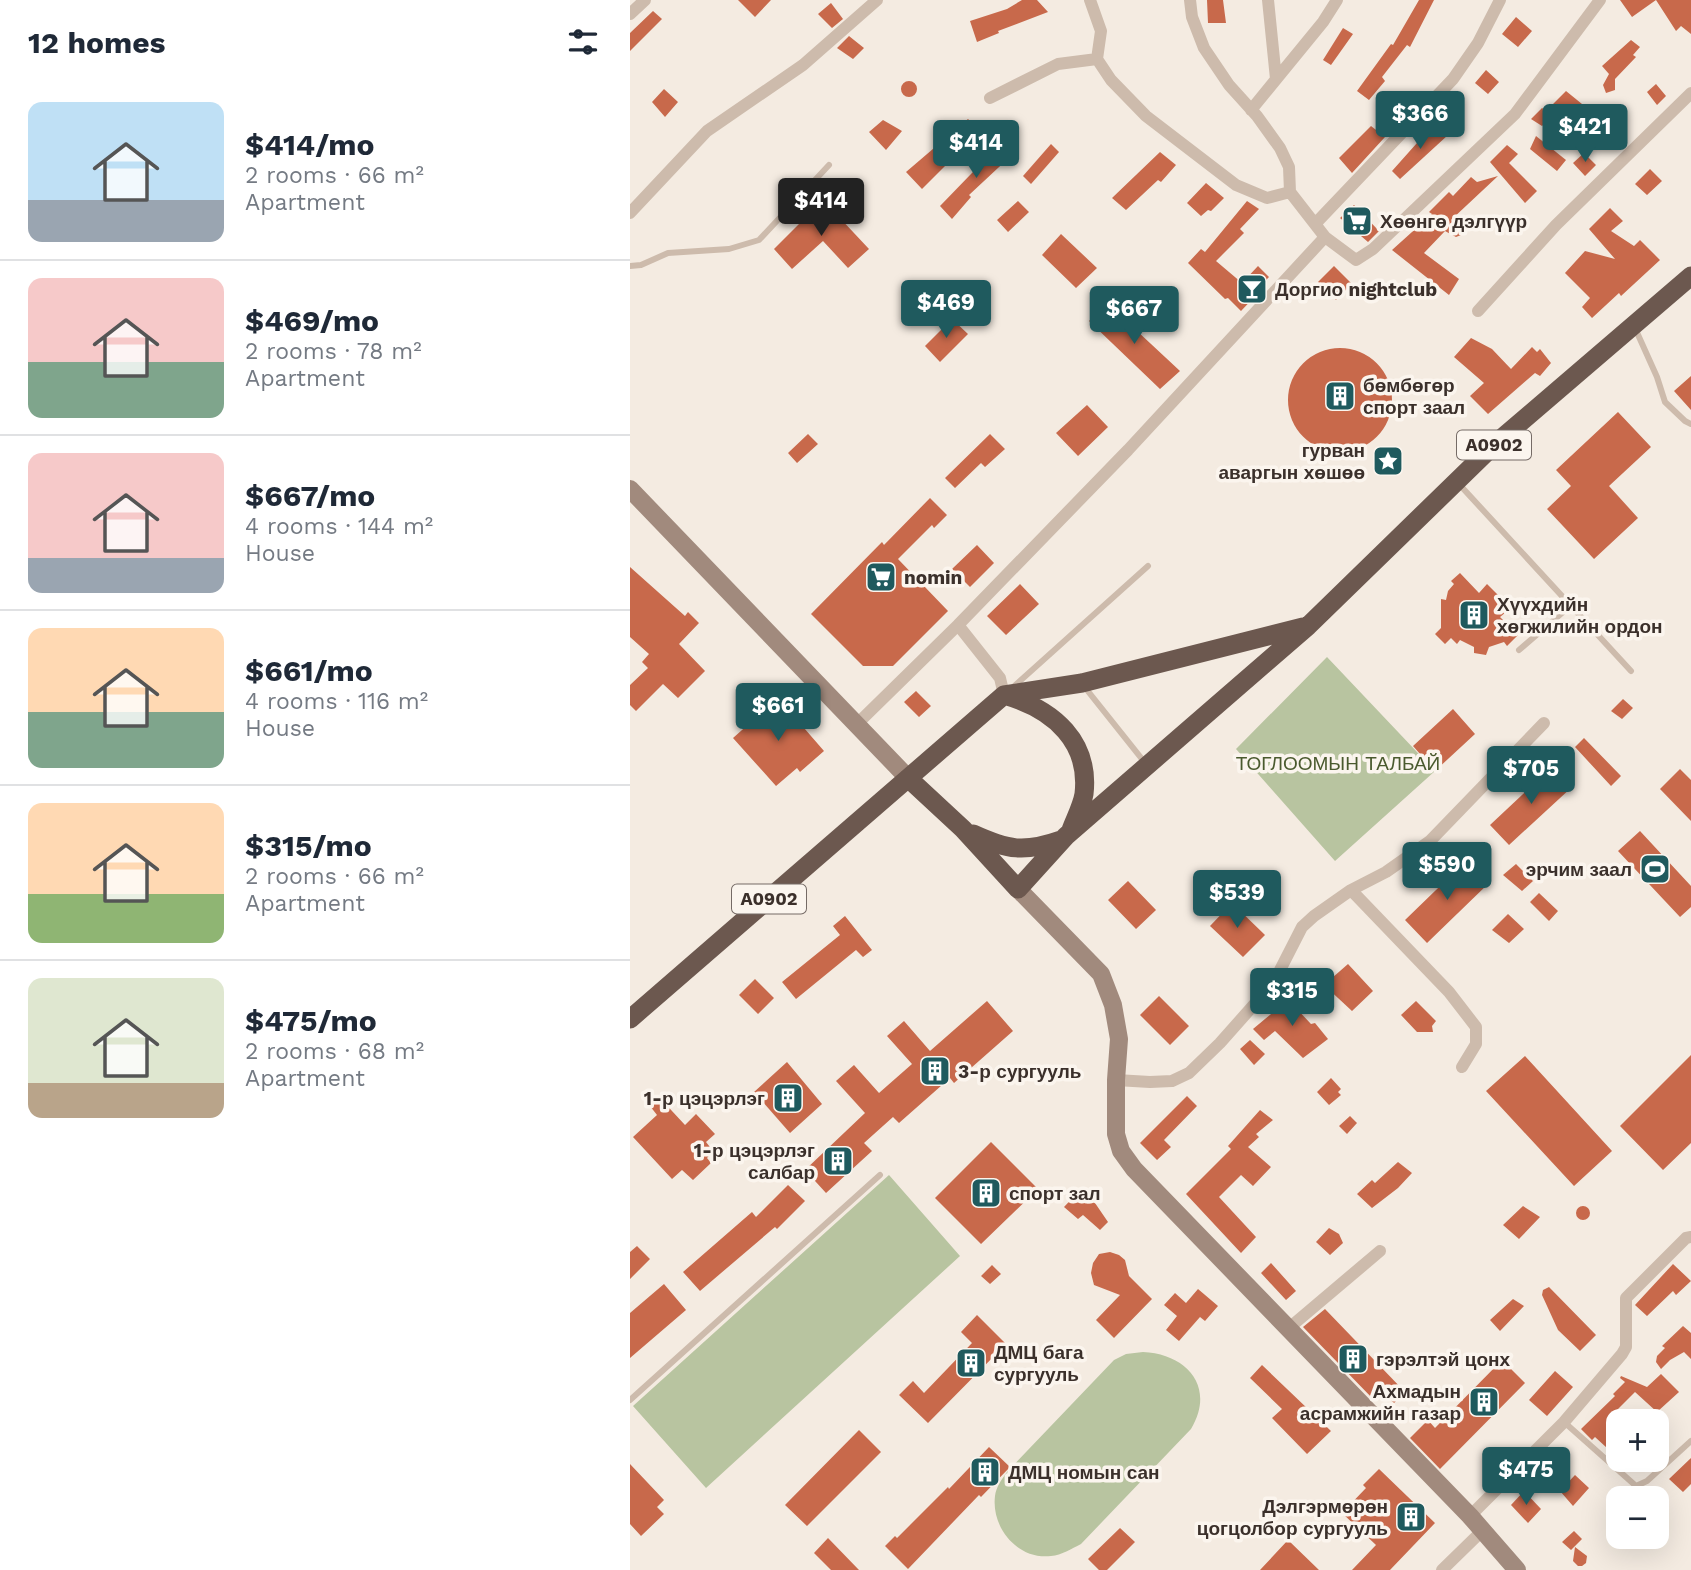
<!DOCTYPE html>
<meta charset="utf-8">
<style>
:root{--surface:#fff;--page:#f6f6f7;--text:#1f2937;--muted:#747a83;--line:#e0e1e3;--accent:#1f5a5e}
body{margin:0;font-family:"Work Sans",sans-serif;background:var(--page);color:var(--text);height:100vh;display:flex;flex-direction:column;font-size:26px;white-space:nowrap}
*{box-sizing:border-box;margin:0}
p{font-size:23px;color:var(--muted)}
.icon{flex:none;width:38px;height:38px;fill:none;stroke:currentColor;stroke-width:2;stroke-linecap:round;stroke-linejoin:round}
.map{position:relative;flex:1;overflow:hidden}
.side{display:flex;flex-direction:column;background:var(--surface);width:630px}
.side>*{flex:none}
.buttons{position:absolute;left:976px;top:1409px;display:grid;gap:14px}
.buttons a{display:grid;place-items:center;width:63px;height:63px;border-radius:14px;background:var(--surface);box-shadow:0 7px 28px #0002;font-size:35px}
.price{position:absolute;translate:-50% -60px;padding:0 16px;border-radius:7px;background:var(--accent);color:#fff;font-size:23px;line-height:46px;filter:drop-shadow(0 2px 4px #0008)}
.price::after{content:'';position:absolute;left:50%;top:42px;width:21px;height:16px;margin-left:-10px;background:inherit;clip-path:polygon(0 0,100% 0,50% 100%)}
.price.current{background:#222;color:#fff}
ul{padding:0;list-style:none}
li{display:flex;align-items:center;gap:21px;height:175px;padding:0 28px}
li+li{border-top:2px solid var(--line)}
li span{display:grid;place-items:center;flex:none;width:196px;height:140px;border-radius:14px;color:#555}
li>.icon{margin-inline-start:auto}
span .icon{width:84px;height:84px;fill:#fffc;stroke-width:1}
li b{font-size:30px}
h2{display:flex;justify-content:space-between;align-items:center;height:84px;padding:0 28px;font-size:30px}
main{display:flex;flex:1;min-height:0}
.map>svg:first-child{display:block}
.green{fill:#b8c4a0}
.building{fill:#c8694b}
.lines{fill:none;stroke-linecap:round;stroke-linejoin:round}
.service{stroke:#cdbbac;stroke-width:6}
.minor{stroke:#cdbbac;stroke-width:12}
.secondary{stroke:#a18a7d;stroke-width:18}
.trunk{stroke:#6c584f;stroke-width:19}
.labels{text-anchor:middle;stroke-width:7;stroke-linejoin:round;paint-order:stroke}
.shield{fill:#fbf5ee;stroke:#756b66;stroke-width:2}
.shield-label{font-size:18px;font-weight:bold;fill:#3b302b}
.poi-label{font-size:19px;font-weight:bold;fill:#3b302b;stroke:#fbf5ee;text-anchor:start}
.park-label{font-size:19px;fill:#4a5a2e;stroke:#fbf5ee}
</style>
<main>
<section class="side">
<h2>12 homes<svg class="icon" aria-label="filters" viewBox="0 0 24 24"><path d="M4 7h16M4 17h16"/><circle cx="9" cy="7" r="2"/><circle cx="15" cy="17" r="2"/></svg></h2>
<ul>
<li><span style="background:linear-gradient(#bfe0f5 70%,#9aa5b1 0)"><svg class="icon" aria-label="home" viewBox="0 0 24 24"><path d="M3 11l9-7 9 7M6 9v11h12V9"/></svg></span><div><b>$414/mo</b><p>2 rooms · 66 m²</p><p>Apartment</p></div></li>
<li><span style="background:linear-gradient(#f6c9c9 60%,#7fa58c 0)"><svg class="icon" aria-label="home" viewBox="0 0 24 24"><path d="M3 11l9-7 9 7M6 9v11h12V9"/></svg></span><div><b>$469/mo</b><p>2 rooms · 78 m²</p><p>Apartment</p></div></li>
<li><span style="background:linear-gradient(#f6c9c9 75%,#9aa5b1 0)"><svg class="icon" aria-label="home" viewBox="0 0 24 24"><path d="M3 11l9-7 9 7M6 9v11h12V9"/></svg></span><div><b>$667/mo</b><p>4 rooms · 144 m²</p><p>House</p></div></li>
<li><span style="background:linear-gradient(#ffd9b3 60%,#7fa58c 0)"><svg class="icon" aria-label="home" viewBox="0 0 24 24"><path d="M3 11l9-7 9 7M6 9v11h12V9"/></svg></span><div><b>$661/mo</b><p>4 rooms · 116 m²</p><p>House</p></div></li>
<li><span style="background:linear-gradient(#ffd9b3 65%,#8fb573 0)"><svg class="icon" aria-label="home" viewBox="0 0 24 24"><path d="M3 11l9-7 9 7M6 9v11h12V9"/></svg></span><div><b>$315/mo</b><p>2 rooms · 66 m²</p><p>Apartment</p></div></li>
<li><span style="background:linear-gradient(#dfe7d0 75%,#b9a48a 0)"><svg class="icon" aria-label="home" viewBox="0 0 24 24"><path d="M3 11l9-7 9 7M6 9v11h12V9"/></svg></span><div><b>$475/mo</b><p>2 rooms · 68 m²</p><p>Apartment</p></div></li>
</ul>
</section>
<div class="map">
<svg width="1061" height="1570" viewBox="0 0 1061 1570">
<rect width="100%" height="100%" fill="#f4ebe1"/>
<path class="green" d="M697,657L805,771L705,861L606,749Z
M259,1175L330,1256L76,1488L3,1406Z
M513,1352C557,1354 586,1387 561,1429L451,1544C441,1549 432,1555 421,1556C388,1560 361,1528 365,1496C366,1487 372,1479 377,1472L484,1360L496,1354Z"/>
<path class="building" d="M108,0H141L125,17Z
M392,0H407L418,12L368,31L369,33L347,42L340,21L377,9Z
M577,0H593L596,23H578Z
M789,0H804L780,47L777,45L752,77L755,81L739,100L727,91L761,44L763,45Z
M990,0H1061V34L1051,26L1046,31L1026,0L1002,17Z
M201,3L213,19L202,28L188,14Z
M23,11L32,19L0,51V33Z
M886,17L902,31L888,47L872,34Z
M713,28L723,34L701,65L693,60Z
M219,36L234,48L223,59L207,48Z
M1001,40L1010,47L1003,55L1006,57L985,79V90L976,93L973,85L979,74L972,66Z
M856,70L869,82L858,94L845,83Z
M271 89a8 8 0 1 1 16 0a8 8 0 1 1-16 0Z
M1026,84L1036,96L1027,105L1017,92Z
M34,89L48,102L35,117L22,102Z
M936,91L952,104L936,119L921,106Z
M912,108L924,115L912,126L901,119Z
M338,119L350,131L292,189L276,172Z
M253,120L272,131L256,150L239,132Z
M803,125L818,135L770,179L762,171Z
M741,126L755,137L722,173L709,158Z
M906,136L936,160L927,171L900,149Z
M372,142L383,154L339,195L341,197L322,219L310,206Z
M421,144L429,152L401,184L393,176Z
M877,145L888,154L879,163L907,191L895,203L860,162Z
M530,152L546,165L531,182L528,180L496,210L482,198Z
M954,153L966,165L955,176L943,163Z
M1020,169L1032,181L1017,195L1005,184Z
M868,176L821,220L831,229V235L826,237L815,231L794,253L829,279L819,295L762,250L802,214L799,212L819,192L823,196L841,177L847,182Z
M576,183L594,198L581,211L578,210L571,216L557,203Z
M193,200L239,249L218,268L193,241L162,269L144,249Z
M388,201L399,212L378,232L367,220Z
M617,201L629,209L610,229L614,233L586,261L612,283L628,266L639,277L628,288L631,290L611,311L598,298L595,299L558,263L571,249L575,252Z
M724,205L749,231L738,242L710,218Z
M980,208L993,221L981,231L1004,246L1010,240L1030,260L991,296L989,293L962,318L952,307L960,298L935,273L955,251L985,259L959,229Z
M431,234L467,268L446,288L412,255Z
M704,266L722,284L706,300L688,282Z
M477,303L550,371L530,389L459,321Z
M322,319L338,334L310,362L295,346Z
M841,338L862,349L881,369L902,347L907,352L910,349L921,363L910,376L905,373L858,414L840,396L854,383L824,357Z
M658 400a52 52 0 1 1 104 0a52 52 0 1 1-104 0Z
M1061,376V410L1044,391Z
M457,405L478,427L448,456L426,433Z
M988,412L1021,447L979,486L1008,518L964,559L917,509L941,486L926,470Z
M178,434L188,444L167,463L158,453Z
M360,434L375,449L355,467L351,463L325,488L315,478Z
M300,498L317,515L304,528L302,525L268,559L318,611L263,666H233L181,614L252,542L254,545Z
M347,545L364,563L340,587L322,569Z
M0,567L55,616L58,612L69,623L49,644L75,671L48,698L33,684L6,711L0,705V685L18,668L12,662L19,654L0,637Z
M830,573L849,593L857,584L881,608L870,617L888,635L877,646L874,642L859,647L856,655L844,653V647L830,640L827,644L821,638L815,644L805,634L811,628V599L816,600L818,591L824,584L821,581Z
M390,584L409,604L376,635L357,616Z
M286,691L301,706L289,717L274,702Z
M148,698L194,751L170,772L167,768L146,786L103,738Z
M993,699L1003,708L992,719L981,711Z
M823,709L845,734L805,771L783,746Z
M954,738L991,776L981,786L945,747Z
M923,766L942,787L879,845L860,825Z
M1050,769L1061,780V821L1030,789Z
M1010,831L1061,886V907L1050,917L988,851Z
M837,860L859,883L797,943L775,920Z
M886,864L903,881L892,891L873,875Z
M498,881L526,910L506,929L478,900Z
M909,893L928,911L919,921L900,902Z
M602,903L635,935L613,957L580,926Z
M878,914L894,929L879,943L862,930Z
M215,916L242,950L233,957L226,950L166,999L152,982L210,935L203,926Z
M718,964L743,991L722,1011L694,985Z
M125,979L144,998L128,1014L109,995Z
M660,994L666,999L665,1007L681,1024L685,1023L698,1039L673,1058L645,1031L634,1040L623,1029L653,1004L655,997Z
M529,996L559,1026L540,1045L510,1015Z
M357,1001L383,1031L324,1083L320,1078L269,1123L263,1117L234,1143L242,1151L196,1193L175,1170L235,1113L206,1081L224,1065L249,1093L282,1064L257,1036L274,1021L300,1051Z
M786,1001L806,1021L802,1026L803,1032H787L771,1015Z
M620,1040L635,1054L624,1065L610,1049Z
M1061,1055V1143L1033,1170L990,1126Z
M895,1056L982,1151L944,1186L856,1091Z
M157,1062L192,1104L160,1133L124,1092Z
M701,1078L711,1089L708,1092L711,1095L699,1105L687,1092Z
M557,1096L567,1106L534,1140L541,1147L527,1160L510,1143Z
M29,1097L55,1125L66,1114L85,1134L76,1142L83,1151L77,1158L81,1163L63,1180L52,1170L42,1179L3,1137L27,1115L20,1106Z
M630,1110L643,1120L626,1134L629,1137L618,1147L641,1167L623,1186L611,1175L589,1197L626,1237L611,1253L556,1194L601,1149L598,1146Z
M720,1116L727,1123L717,1134L709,1126Z
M361,1142L408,1189L351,1244L305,1198Z
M768,1162L782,1173L768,1188L742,1208L727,1194L742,1180L745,1183Z
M158,1185L175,1201L147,1229L145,1227L70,1291L53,1272L122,1212L126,1217Z
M453,1187L466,1192L469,1200L465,1203L478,1222L470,1230L453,1215L448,1219L434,1207Z
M946 1213a7 7 0 1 1 14 0a7 7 0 1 1-14 0Z
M893,1206L910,1217L889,1239L873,1225Z
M699,1228L709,1234L713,1243L700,1255L686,1242Z
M7,1246L20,1259L0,1279V1252Z
M480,1252L489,1255L495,1260L499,1276L522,1299L484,1338L466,1320L490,1295L464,1285L461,1273L463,1263L469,1254Z
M641,1263L666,1291L656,1300L631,1273Z
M1043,1264L1061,1281L1046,1295L1043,1291L1017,1316L1005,1305Z
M362,1265L371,1274L360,1284L351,1276Z
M34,1284L56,1310L0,1358V1313Z
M919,1287L966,1335L950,1351L928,1330L912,1295L913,1290Z
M568,1289L588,1306L575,1321L570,1317L549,1341L536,1330L547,1316L534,1305L545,1293L556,1303Z
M883,1299L894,1306L870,1331L860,1320Z
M695,1309L775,1392L764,1403L754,1393L745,1401L673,1327Z
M347,1315L376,1344L298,1423L269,1395L283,1381L294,1393L342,1343L331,1332Z
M1053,1326L1061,1333V1359L1054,1352L1040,1360L1031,1369L1026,1362L1027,1356L1035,1348L1032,1346Z
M872,1360L895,1383L810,1469L780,1438L798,1420L805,1428Z
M632,1365L701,1431L677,1454L642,1418L652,1409L620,1378Z
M925,1371L943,1387L917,1416L899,1400Z
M1031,1374L1049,1392L1027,1412L1005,1392L987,1410L989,1414L982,1420L989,1426V1459L965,1437L962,1440L951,1429L985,1396L983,1394L995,1382L990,1378L991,1376L1017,1387Z
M229,1430L251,1452L177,1526L155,1505Z
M359,1447L380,1467L351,1497L349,1495L278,1569L255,1546L265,1536L267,1538L318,1487L319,1489Z
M1061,1458V1484L1053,1492L1039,1479Z
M0,1464L34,1500L27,1507L34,1514L11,1536L0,1524Z
M749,1469L805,1523L760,1570H722L746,1545L712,1513L736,1488L733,1485Z
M945,1475L959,1488L943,1506L930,1491Z
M894,1491L911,1509L898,1523L881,1505Z
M490,1528L505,1542L477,1570H469L458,1559Z
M944,1531L952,1539L941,1550L932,1542Z
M198,1538L229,1570H201L184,1553Z
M658,1540L689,1570H630Z
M945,1547L957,1556L956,1563L952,1566H948L943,1561Z"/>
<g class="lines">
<path class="service" d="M0,266L11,265L38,253L99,249L129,240L199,165
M1005,328L1027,377L1035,402L1055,421L1061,424
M828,483L1001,671
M889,650L940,606
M453,685L516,764
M381,689L518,566
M0,1400L250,1175
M934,1422L1006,1486L1017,1481L1061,1441"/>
<path class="minor" d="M460,0L471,31L467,59L481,80L516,116L606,185L637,198L660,192
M560,0L562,17L574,48L599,85L627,116L650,148L659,167L660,192L695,237L726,260L743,249L885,114L970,0
M638,0L646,79
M0,14L15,0
M360,98L428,64L467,59
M621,110L693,22L707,0
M0,213L77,131L173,65L247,0
M685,224L823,79L848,43L870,0
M848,311L926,225L1061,93
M328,625L370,678L374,695
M227,724L328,625L498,450L695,237
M721,890L819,992L846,1027V1044L832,1067
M486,1080L520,1082L542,1081L559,1073L590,1043L637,990L648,974L672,927L684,916L721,890L756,872L800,841L914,723
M659,1328L750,1251
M840,1516L934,1422L992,1354L996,1347V1298L1056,1238L1061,1237
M812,1570L853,1530"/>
<path class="secondary" d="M0,489L278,778
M388,889L471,974L483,1005L489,1039L486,1080V1134L491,1151L504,1169L840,1516L887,1570"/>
<path class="trunk" d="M377,696C424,710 460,742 454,794C452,806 445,819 441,830
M278,778L333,829L388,889L436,836L678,626L865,444L1061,276
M343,834C378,850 394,853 431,840
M0,1019L374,695L452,683L673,627"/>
</g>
<defs>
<g id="supermarket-square" transform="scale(1.575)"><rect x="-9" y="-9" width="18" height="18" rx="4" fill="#1f5a5e" stroke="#fbf5ee"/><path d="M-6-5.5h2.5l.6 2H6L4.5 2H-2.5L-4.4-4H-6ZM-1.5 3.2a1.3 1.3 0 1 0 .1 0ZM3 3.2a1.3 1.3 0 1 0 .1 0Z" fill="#fff"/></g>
<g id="bar-square" transform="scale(1.575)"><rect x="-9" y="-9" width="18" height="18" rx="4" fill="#1f5a5e" stroke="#fbf5ee"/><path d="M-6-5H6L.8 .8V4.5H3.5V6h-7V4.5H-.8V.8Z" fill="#fff"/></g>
<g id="building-square" transform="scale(1.575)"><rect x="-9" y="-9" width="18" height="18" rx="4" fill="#1f5a5e" stroke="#fbf5ee"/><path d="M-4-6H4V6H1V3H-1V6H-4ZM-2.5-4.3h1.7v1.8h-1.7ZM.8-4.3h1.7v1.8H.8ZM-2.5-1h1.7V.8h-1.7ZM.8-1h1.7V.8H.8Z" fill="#fff"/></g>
<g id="sight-square" transform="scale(1.575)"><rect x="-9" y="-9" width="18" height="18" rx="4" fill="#1f5a5e" stroke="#fbf5ee"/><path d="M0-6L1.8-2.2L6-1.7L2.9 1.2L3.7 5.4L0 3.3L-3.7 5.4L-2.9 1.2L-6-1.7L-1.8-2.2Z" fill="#fff"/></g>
<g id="stadium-square" transform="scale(1.575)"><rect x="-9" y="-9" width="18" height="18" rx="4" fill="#1f5a5e" stroke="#fbf5ee"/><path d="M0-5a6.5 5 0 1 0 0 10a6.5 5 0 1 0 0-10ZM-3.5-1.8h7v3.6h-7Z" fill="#fff"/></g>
</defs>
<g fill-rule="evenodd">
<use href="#supermarket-square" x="727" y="221"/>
<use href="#bar-square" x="622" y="289"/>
<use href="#building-square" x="710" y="396"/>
<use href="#sight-square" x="758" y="461"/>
<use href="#supermarket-square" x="251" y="577"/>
<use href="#building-square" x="844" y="615"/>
<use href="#stadium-square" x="1025" y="869"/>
<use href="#building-square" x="305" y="1071"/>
<use href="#building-square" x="158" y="1098"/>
<use href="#building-square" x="208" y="1161"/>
<use href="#building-square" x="356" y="1193"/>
<use href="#building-square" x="723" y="1359"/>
<use href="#building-square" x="341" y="1363"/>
<use href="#building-square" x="854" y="1402"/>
<use href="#building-square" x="355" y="1472"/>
<use href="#building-square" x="781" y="1517"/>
</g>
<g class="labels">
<g class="shield">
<rect x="827" y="430.5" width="74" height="29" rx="5"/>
<rect x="102" y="884.5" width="74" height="29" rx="5"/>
</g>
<g class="shield-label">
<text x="864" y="451">A0902</text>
<text x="139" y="905">A0902</text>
</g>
<g class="poi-label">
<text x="750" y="228">Хөөнгө дэлгүүр</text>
<text x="645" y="296">Доргио nightclub</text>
<text x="733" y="392">бөмбөгөр<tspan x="733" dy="22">спорт заал</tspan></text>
<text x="735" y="457" text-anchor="end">гурван<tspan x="735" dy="22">аваргын хөшөө</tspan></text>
<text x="274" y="584">nomin</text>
<text x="867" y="611">Хүүхдийн<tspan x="867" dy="22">хөгжилийн ордон</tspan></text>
<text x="1002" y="876" text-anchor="end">эрчим заал</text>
<text x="328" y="1078">3-р сургууль</text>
<text x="135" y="1105" text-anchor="end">1-р цэцэрлэг</text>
<text x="185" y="1157" text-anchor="end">1-р цэцэрлэг<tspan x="185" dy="22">салбар</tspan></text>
<text x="379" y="1200">спорт зал</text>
<text x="364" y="1359">ДМЦ бага<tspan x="364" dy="22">сургууль</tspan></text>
<text x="746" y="1366">гэрэлтэй цонх</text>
<text x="831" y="1398" text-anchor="end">Ахмадын<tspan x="831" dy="22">асрамжийн газар</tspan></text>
<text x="378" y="1479">ДМЦ номын сан</text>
<text x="758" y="1513" text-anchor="end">Дэлгэрмөрөн<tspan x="758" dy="22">цогцолбор сургууль</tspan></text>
</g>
<g class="park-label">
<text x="708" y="770">ТОГЛООМЫН ТАЛБАЙ</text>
</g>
</g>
</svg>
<div class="buttons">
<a>+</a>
<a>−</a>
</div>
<b class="price" style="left:790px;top:151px">$366</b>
<b class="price" style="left:955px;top:164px">$421</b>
<b class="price" style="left:346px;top:180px">$414</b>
<b class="price current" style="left:191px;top:238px">$414</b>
<b class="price" style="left:316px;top:340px">$469</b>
<b class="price" style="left:504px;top:346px">$667</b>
<b class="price" style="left:148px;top:743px">$661</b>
<b class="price" style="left:901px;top:806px">$705</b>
<b class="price" style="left:817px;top:902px">$590</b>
<b class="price" style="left:607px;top:930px">$539</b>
<b class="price" style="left:662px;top:1028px">$315</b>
<b class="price" style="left:896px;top:1507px">$475</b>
</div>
</main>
